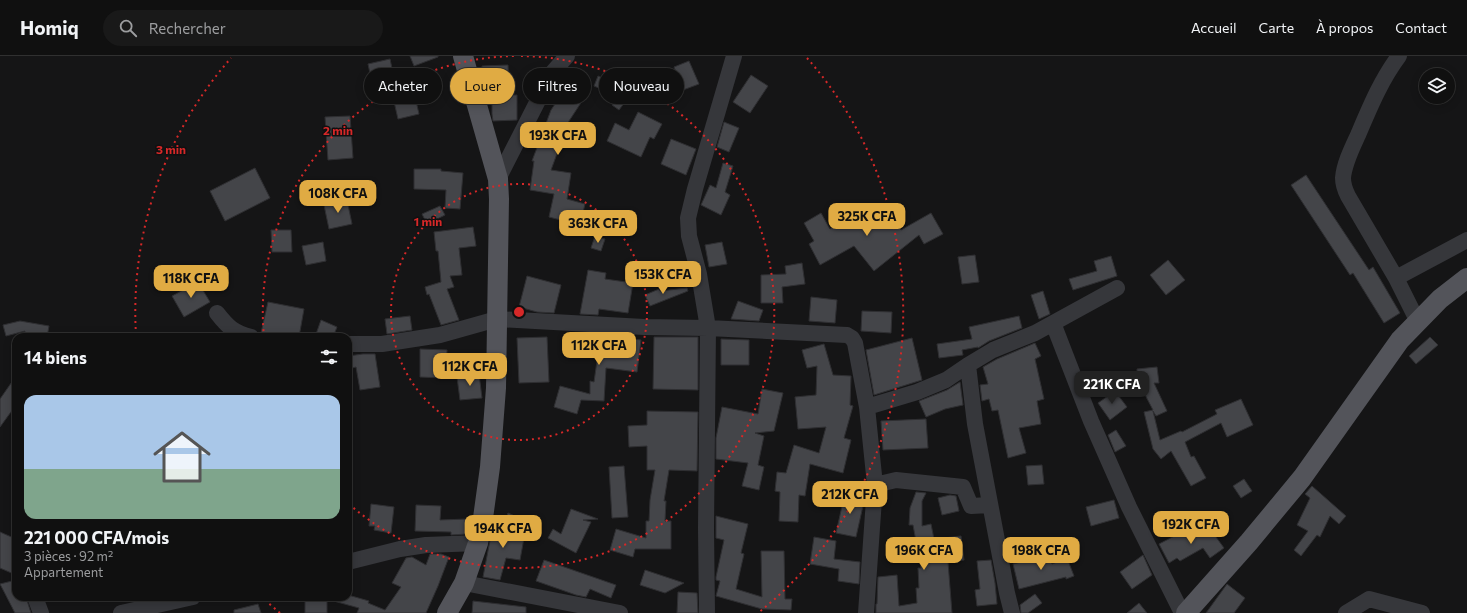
<!DOCTYPE html>
<html lang="fr">
<meta charset="utf-8">
<style>
:root{--surface:#101010;--page:#191919;--text:#f1f3f6;--muted:#9c9d9f;--line:#303030;--accent:#e0ab43}
body{margin:0;font-family:Commissioner,sans-serif;background:var(--page);color:var(--text);height:100vh;display:flex;flex-direction:column;font-size:15px;white-space:nowrap}
*{box-sizing:border-box;margin:0}
p{font-size:13px;color:var(--muted)}
.icon{flex:none;width:22px;height:22px;fill:none;stroke:currentColor;stroke-width:2;stroke-linecap:round;stroke-linejoin:round}
.map{position:relative;flex:1;overflow:hidden}
.drawer{position:absolute;left:12px;top:277px;width:340px;height:268px;display:flex;flex-direction:column;background:var(--surface);border-radius:12px;box-shadow:0 2px 10px #0003,0 0 0 1px var(--line)}
.drawer>*{flex:none}
.top-card{position:absolute;left:364px;top:12px;width:380px;height:36px;display:flex;gap:8px}
.fabs{position:absolute;left:1419px;top:12px;display:grid;gap:8px}
.fabs a{display:grid;place-items:center;width:36px;height:36px;border-radius:50%;background:var(--surface);box-shadow:0 2px 10px #0003,0 0 0 1px var(--line);font-size:20px}
.price{position:absolute;translate:-50% -34px;padding:0 9px;border-radius:8px;background:var(--accent);color:#111;font-size:13px;line-height:26px;filter:drop-shadow(0 1px 2px #0008)}
.price::after{content:'';position:absolute;left:50%;top:24px;width:12px;height:9px;margin-left:-6px;background:inherit;clip-path:polygon(0 0,100% 0,50% 100%)}
.price.current{background:#222;color:#fff}
ul{padding:0;list-style:none}
li{display:grid;align-content:center;gap:8px;height:212px;padding:0 12px}
li+li{border-top:1px solid var(--line)}
li span{display:grid;place-items:center;height:124px;border-radius:12px;color:#555}
li>.icon{margin-inline-start:auto}
span .icon{width:72px;height:72px;fill:#fffc;stroke-width:1}
li b{font-size:17px}
h2{display:flex;justify-content:space-between;align-items:center;height:48px;padding:0 12px;font-size:17px}
.chip{padding:0 14px;border-radius:18px;background:var(--surface);box-shadow:0 2px 10px #0003,0 0 0 1px var(--line);font-size:14px;line-height:36px}
.chip.current{background:var(--accent);color:#111}
header{display:flex;align-items:center;gap:24px;box-sizing:border-box;height:56px;padding:0 20px;background:var(--surface);border-bottom:1px solid var(--line)}
header strong{font-size:19px}
nav{display:flex;gap:22px;margin-inline-start:auto;font-size:14px}
.search{width:280px;height:36px;background:var(--page);display:flex;align-items:center;gap:10px;box-sizing:border-box;padding:0 14px;border-radius:22px;color:var(--muted);font-size:15px}
.map>svg:first-child{display:block}
.building{fill:#444549;stroke:#2f2f32}
.lines{fill:none;stroke-linecap:round;stroke-linejoin:round}
.minor{stroke:#36373b;stroke-width:16}
.major{stroke:#53545a;stroke-width:20}
.ring{fill:none;stroke:#d62828;stroke-width:2;stroke-dasharray:2 4}
.centre{fill:#d62828;stroke:#101011;stroke-width:2}
.ring-label{font-size:12px;text-anchor:middle;font-weight:bold;fill:#d62828;stroke:#101011;stroke-width:3;stroke-linejoin:round;paint-order:stroke}
</style>
<header>
<strong>Homiq</strong>
<div class="search"><svg class="icon" aria-label="search" viewBox="0 0 24 24"><circle cx="10" cy="10" r="6"/><path d="M15 15l6 6"/></svg>Rechercher</div>
<nav><a>Accueil</a><a>Carte</a><a>À propos</a><a>Contact</a></nav>
</header>
<div class="map">
<svg width="1467" height="557" viewBox="0 0 1467 557">
<rect width="100%" height="100%" fill="#151516"/>
<path class="building" d="M410,0H438V1L414,10Z
M390,3L393,17L371,22L368,8Z
M689,5L699,28L683,34L674,11Z
M508,9L509,39H517V64L493,65L492,58V35H485L483,28L482,10Z
M751,19L768,30L750,57L733,46Z
M598,20L617,28L613,38L594,30Z
M573,21L590,33L569,65L551,114L571,117L567,143L585,148L580,169L549,161L554,138L530,134L534,105H532L551,54Z
M411,23L419,58L398,63L390,28Z
M617,41L625,46L619,54L612,49Z
M638,56L662,68L654,83L650,81L641,101L607,85L615,67L629,74Z
M350,60L353,102L328,104L325,61Z
M724,66L739,72L729,96L717,91Z
M671,83L696,93L686,119L661,108Z
M723,107L733,110L725,136L730,139L721,159L701,149L710,129L716,132Z
M255,112L270,142L225,165L210,135Z
M414,113H441V115L463,117L460,153L445,152L446,134L414,133Z
M1306,119L1369,214L1373,211L1400,257L1384,267L1353,217L1350,219L1291,129Z
M347,144L352,168L329,173L324,149Z
M440,150L445,159L427,168L422,158Z
M854,154L867,171L887,156L901,174L931,157L943,178L924,188L919,179L874,215L854,190L820,209L809,188L814,185L804,167L821,157L830,173Z
M473,171L476,190L459,192L462,219L450,220L454,231L447,233L459,264L441,269L429,238L427,239L425,231L441,226L438,195H436L434,176Z
M271,174H291L292,196H272Z
M595,180L605,183L601,195L591,192Z
M323,186L326,205L306,209L302,190Z
M722,186L727,208L709,211L705,189Z
M975,199L979,226L962,228L958,201Z
M1111,200L1117,220L1073,234L1069,223L1097,215L1094,205Z
M1168,204L1185,224L1166,239L1150,219Z
M802,207L805,228L782,231L783,247H761V219L786,218L785,210Z
M588,214L606,217L605,223L633,227L628,257L599,253L598,259L580,258Z
M527,220L561,229L554,257L537,256L519,251Z
M198,226L210,246L184,261L172,240Z
M687,232L688,235L650,250L645,239L659,233L660,235Z
M1043,235L1050,258L1039,263L1031,239Z
M811,241L837,244L835,267L809,265Z
M738,245L763,254L759,265L731,263Z
M268,246L304,253L299,281H278L261,277Z
M862,255L892,256L891,277L861,275Z
M410,260L412,274L387,278L385,263Z
M1019,260L1022,272L989,285L978,292V291L962,294L963,299L939,302L937,288L972,283L969,271Z
M321,264L337,271L333,281H315Z
M20,265L49,270L47,281H24L25,275L6,280L3,269Z
M571,277L594,278L641,284L637,316L606,312L604,345L581,344L577,358L554,351L560,330L590,338V325L594,326L598,298L569,294Z
M547,281L549,326L519,327L517,282Z
M654,281H698V334L653,333Z
M1430,281L1438,289L1416,308L1409,300Z
M912,282L922,324L874,339L866,294Z
M721,283L749,284V309H721Z
M1035,287L1041,300L1035,303L1044,343L1037,345L1041,368L1019,372L1026,397L1008,402L998,354L992,355L989,343L982,345L980,329L988,328L983,311L997,303Z
M824,288L833,319L851,320L850,349L853,350L844,382L851,384L843,417L810,408L805,440L799,439L798,466L779,465L780,436L775,435L777,416L786,417L794,389L819,397L826,371L798,373L795,341L816,339L817,310L807,312L802,294Z
M420,293L447,294L446,322L420,321Z
M363,298H375L380,331L360,334L356,311L348,313V300Z
M1157,311L1159,327H1154L1167,355L1156,360L1153,355L1160,384L1181,375L1182,376L1217,358L1215,354L1241,343L1253,369L1227,381L1221,367L1185,386L1191,401L1194,400L1206,422L1191,430L1171,395L1161,403L1153,393L1144,356L1153,354L1142,333L1118,335L1117,319L1137,317V313Z
M479,318L482,342L460,344L457,321Z
M16,320V349L0,371V343Z
M960,326L963,349L945,353L926,361L919,345L947,334Z
M762,333L783,337L774,375L755,377L764,380L758,409L764,411L759,434L742,430L748,407L716,403V382L722,351L758,358Z
M1115,335L1127,351L1110,364L1098,347Z
M647,355L698,356L697,415L669,414L664,445H666L665,465H671V493H635L633,501L610,494L616,473L646,482V465H649L650,444L655,414H647V390L629,391L628,370L647,369Z
M926,363L928,392L883,394L881,365Z
M1116,374L1126,390L1115,396L1108,379Z
M1042,409L1044,428L1028,429L1026,410Z
M624,410L628,461L612,462L609,411Z
M1244,423L1252,435L1241,442L1233,430Z
M1312,430L1346,460L1339,468L1330,460L1320,481L1317,479L1301,500L1294,494L1308,475L1297,469L1310,442L1305,438Z
M916,436L926,437L922,445V470L931,468L934,483L961,480L964,504L948,506L952,557H876V548H877L878,521L897,519L899,550L917,547L916,532H919L918,512H921L913,469H909L910,452Z
M845,437L865,441L856,481L836,477Z
M950,439L956,440L959,455L942,459L938,442Z
M1114,444L1119,462L1091,470L1086,451Z
M371,448L394,451L391,477L374,474L375,470H369Z
M416,449L441,450L440,464L467,463V478L451,479V476L415,475Z
M571,453L598,463L583,464L591,466L576,497L548,482L553,473L561,478Z
M508,457L517,461L510,480L524,482L520,504L506,502L500,524L483,521L492,474L501,475Z
M716,460L748,468L741,497L744,498L736,533L762,541L761,495H784L785,543H792L791,554L762,553L716,540L720,525L716,524V521L724,484L716,482Z
M1208,470L1224,492L1210,502L1203,492L1180,505L1177,502L1169,507L1159,488L1184,475L1189,484Z
M0,476L16,483V519L0,512Z
M814,481L836,485L834,503L860,506L859,528L838,525L839,513L810,508Z
M430,498H441L449,501L438,530L426,557H357L359,552L330,544V541H348V539L369,545L368,547L385,554L401,531L392,527L406,502L412,501L426,509Z
M1049,499L1052,508L1067,502L1074,520L1066,523V521L1019,533L1013,508Z
M1143,499L1152,519L1132,533L1120,516Z
M544,504L616,529L611,542L590,533L586,541L576,539L536,525Z
M991,504L995,527L997,548L977,550L975,534L980,533L977,505Z
M645,514L684,527L665,537L640,529Z
M16,524V541H26L31,557H15L0,528Z
M1227,528L1245,542L1234,557H1206Z
M678,536L697,537L698,557H677Z
M1035,538L1042,547L1028,557H1021L1020,549Z
M305,541H327V557H305Z
M473,545L526,551V557H472Z
M1139,547L1147,557H1127Z
M258,548L261,557H234V554Z"/>
<g class="lines">
<path class="minor" d="M1399,0C1381,24 1370,51 1358,79C1352,92 1344,108 1343,122C1343,129 1345,134 1348,140L1396,222L1418,266
M498,123L552,17L567,0
M1396,222L1467,184
M217,257C228,271 233,276 251,281
M1053,267L1091,365L1129,451L1182,557
M348,288H382L440,279L497,263L644,271L708,272L847,279L852,282L855,287L867,351L875,429L866,557
M968,309L975,368L1007,537L1012,557
M867,351L917,336L946,324L968,309L993,294L1035,277L1117,232
M875,429L896,424L963,431L971,450L990,449
M348,506L400,493L426,489L478,487
M464,527L620,557
M35,541L41,557
M121,557L193,541
M707,557L706,472L708,272L699,218L689,180L688,162L695,133L734,0
M1346,557L1369,543L1422,557"/>
<path class="major" d="M447,557L464,527L478,487L483,462L490,411L496,332L499,143L498,123L463,0
M1186,557L1249,486L1302,422L1400,284L1440,243L1467,222"/>
</g>
<g class="ring">
<circle cx="519" cy="256" r="128"/>
<path d="M264 281A256 256 0 0 1 517 0M521 0A256 256 0 1 1 349 448"/>
<path d="M280 557A384 384 0 0 1 262 541M136 279A384 384 0 0 1 231 2M807 2A384 384 0 0 1 758 557"/>
</g>
<circle cx="519" cy="256" r="6" class="centre"/>
<g class="ring-label">
<text x="338" y="79">2 min</text>
<text x="171" y="98">3 min</text>
<text x="428" y="170">1 min</text>
</g>
</svg>
<div class="fabs">
<a><svg class="icon" aria-label="layers" viewBox="0 0 24 24"><path d="M12 4l9 5-9 5-9-5zM3 14l9 5 9-5"/></svg></a>
</div>
<b class="price" style="left:558px;top:100px">193K CFA</b>
<b class="price" style="left:338px;top:158px">108K CFA</b>
<b class="price" style="left:867px;top:181px">325K CFA</b>
<b class="price" style="left:598px;top:188px">363K CFA</b>
<b class="price" style="left:663px;top:239px">153K CFA</b>
<b class="price" style="left:191px;top:243px">118K CFA</b>
<b class="price" style="left:599px;top:310px">112K CFA</b>
<b class="price" style="left:470px;top:331px">112K CFA</b>
<b class="price current" style="left:1112px;top:349px">221K CFA</b>
<b class="price" style="left:850px;top:459px">212K CFA</b>
<b class="price" style="left:1191px;top:489px">192K CFA</b>
<b class="price" style="left:503px;top:493px">194K CFA</b>
<b class="price" style="left:924px;top:515px">196K CFA</b>
<b class="price" style="left:1041px;top:515px">198K CFA</b>
<div class="top-card">
<a class="chip">Acheter</a>
<a class="chip current">Louer</a>
<a class="chip">Filtres</a>
<a class="chip">Nouveau</a>
</div>
<section class="drawer">
<h2>14 biens<svg class="icon" aria-label="filters" viewBox="0 0 24 24"><path d="M4 7h16M4 17h16"/><circle cx="9" cy="7" r="2"/><circle cx="15" cy="17" r="2"/></svg></h2>
<ul>
<li><span style="background:linear-gradient(#a9c7e8 60%,#7fa58c 0)"><svg class="icon" aria-label="home" viewBox="0 0 24 24"><path d="M3 11l9-7 9 7M6 9v11h12V9"/></svg></span><div><b>221 000 CFA/mois</b><p>3 pièces · 92 m²</p><p>Appartement</p></div></li>
</ul>
</section>
</div>
